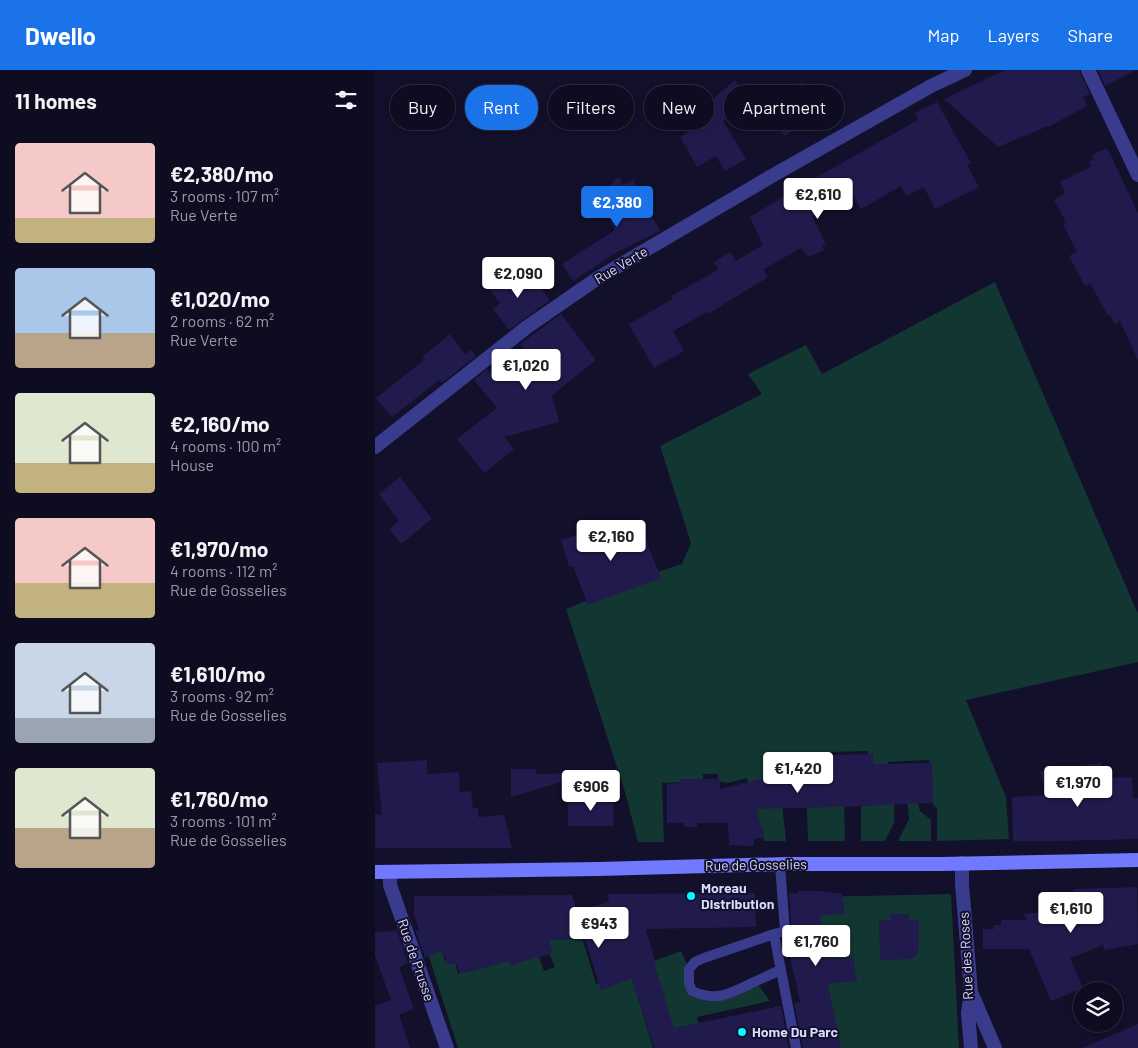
<!DOCTYPE html>
<meta charset="utf-8">
<style>
:root{--surface:#0e0c20;--page:#171529;--text:#f1f3f6;--muted:#9b9ba5;--line:#2e2c3e;--accent:#1a73e8}
body{margin:0;font-family:Barlow,sans-serif;background:var(--page);color:var(--text);height:100vh;display:flex;flex-direction:column;font-size:19px;white-space:nowrap}
*{box-sizing:border-box;margin:0}
p{font-size:16px;color:var(--muted)}
.icon{flex:none;width:28px;height:28px;fill:none;stroke:currentColor;stroke-width:2;stroke-linecap:round;stroke-linejoin:round}
.map{position:relative;flex:1;overflow:hidden}
.side{display:flex;flex-direction:column;background:var(--surface);width:375px}
.side>*{flex:none}
.hud{position:absolute;left:15px;top:15px;width:475px;height:45px;display:flex;gap:10px}
.tools{position:absolute;left:698px;top:912px;display:grid;gap:10px}
.tools a{display:grid;place-items:center;width:50px;height:50px;border-radius:50%;background:var(--surface);box-shadow:0 2px 8px #0003,0 0 0 1px var(--line);font-size:25px}
.price{position:absolute;translate:-50% -42px;padding:0 11px;border-radius:5px;background:#fff;color:#222;font-size:16px;line-height:32px;filter:drop-shadow(0 1px 2px #0008)}
.price::after{content:'';position:absolute;left:50%;top:30px;width:15px;height:11px;margin-left:-8px;background:inherit;clip-path:polygon(0 0,100% 0,50% 100%)}
.price.active{background:var(--accent);color:#fff}
ul{padding:0;list-style:none}
li{display:flex;align-items:center;gap:15px;height:125px;padding:0 15px}
li span{display:grid;place-items:center;flex:none;width:140px;height:100px;border-radius:5px;color:#555}
li>.icon{margin-inline-start:auto}
span .icon{width:60px;height:60px;fill:#fffc;stroke-width:1}
li b{font-size:21px}
h2{display:flex;justify-content:space-between;align-items:center;height:60px;padding:0 15px;font-size:21px}
.chip{padding:0 18px;border-radius:22px;background:var(--surface);box-shadow:0 2px 8px #0003,0 0 0 1px var(--line);font-size:18px;line-height:45px}
.chip.active{background:var(--accent);color:#fff}
header{display:flex;align-items:center;gap:30px;box-sizing:border-box;height:70px;padding:0 25px;background:var(--accent);color:#fff}
header strong{font-size:24px}
nav{display:flex;gap:28px;margin-inline-start:auto;font-size:18px}
main{display:flex;flex:1;min-height:0}
.map>svg:first-child{display:block}
.green{fill:#123632}
.building{fill:#211b4d}
.lines{fill:none;stroke-linecap:round;stroke-linejoin:round}
.service{stroke:#393c8c;stroke-width:10}
.minor{stroke:#393c8c;stroke-width:14}
.secondary{stroke:#7179ff;stroke-width:14}
.poi-dot{fill:#06faff;stroke:#12102b;stroke-width:2}
.labels{text-anchor:middle;stroke-width:4;stroke-linejoin:round;paint-order:stroke}
.street-label{font-size:14px;fill:#dbdaff;stroke:#12102b}
.poi-label{font-size:14px;font-weight:bold;fill:#dbdaff;stroke:#12102b;text-anchor:start}
</style>
<header>
<strong>Dwello</strong>
<nav><a>Map</a><a>Layers</a><a>Share</a></nav>
</header>
<main>
<section class="side">
<h2>11 homes<svg class="icon" aria-label="filters" viewBox="0 0 24 24"><path d="M4 7h16M4 17h16"/><circle cx="9" cy="7" r="2"/><circle cx="15" cy="17" r="2"/></svg></h2>
<ul>
<li><span style="background:linear-gradient(#f6c9c9 75%,#c2b280 0)"><svg class="icon" aria-label="home" viewBox="0 0 24 24"><path d="M3 11l9-7 9 7M6 9v11h12V9"/></svg></span><div><b>€2,380/mo</b><p>3 rooms · 107 m²</p><p>Rue Verte</p></div></li>
<li><span style="background:linear-gradient(#a9c7e8 65%,#b9a48a 0)"><svg class="icon" aria-label="home" viewBox="0 0 24 24"><path d="M3 11l9-7 9 7M6 9v11h12V9"/></svg></span><div><b>€1,020/mo</b><p>2 rooms · 62 m²</p><p>Rue Verte</p></div></li>
<li><span style="background:linear-gradient(#dfe7d0 70%,#c2b280 0)"><svg class="icon" aria-label="home" viewBox="0 0 24 24"><path d="M3 11l9-7 9 7M6 9v11h12V9"/></svg></span><div><b>€2,160/mo</b><p>4 rooms · 100 m²</p><p>House</p></div></li>
<li><span style="background:linear-gradient(#f6c9c9 65%,#c2b280 0)"><svg class="icon" aria-label="home" viewBox="0 0 24 24"><path d="M3 11l9-7 9 7M6 9v11h12V9"/></svg></span><div><b>€1,970/mo</b><p>4 rooms · 112 m²</p><p>Rue de Gosselies</p></div></li>
<li><span style="background:linear-gradient(#c9d6e8 75%,#9aa5b1 0)"><svg class="icon" aria-label="home" viewBox="0 0 24 24"><path d="M3 11l9-7 9 7M6 9v11h12V9"/></svg></span><div><b>€1,610/mo</b><p>3 rooms · 92 m²</p><p>Rue de Gosselies</p></div></li>
<li><span style="background:linear-gradient(#dfe7d0 60%,#b9a48a 0)"><svg class="icon" aria-label="home" viewBox="0 0 24 24"><path d="M3 11l9-7 9 7M6 9v11h12V9"/></svg></span><div><b>€1,760/mo</b><p>3 rooms · 101 m²</p><p>Rue de Gosselies</p></div></li>
</ul>
</section>
<div class="map">
<svg width="763" height="978" viewBox="0 0 763 978">
<rect width="100%" height="100%" fill="#12102b"/>
<path class="green" d="M620,212L763,544V592L591,630L631,727L634,769L562,771V739L555,730L554,690L513,692L514,730L519,731V753L510,771H486V733L493,691V681L453,682V691L450,692L451,733H469L470,771H433L430,685L394,687L395,703L391,704L392,734H407L411,771H389L372,708L353,713L343,711V704H328V711L287,713L289,772H263L250,722L191,539L283,502L307,494L316,473L285,376L387,324L373,304L431,275L447,304Z
M532,730H542L545,741L556,750V771H523L534,749Z
M576,824L584,978H452V915L437,827Z
M201,848L221,914L235,910L247,880L258,911L278,978H83L52,881L66,874L70,891L79,888L83,904L161,879L169,901L180,897L167,867Z
M306,881L314,899V913L333,926L381,912L395,931L322,947L328,978L295,974L273,893Z"/>
<path class="building" d="M630,0H704L715,24L708,27L712,36L673,57V56L623,77L569,29Z
M723,0H761L730,16Z
M360,10L375,35L348,51L371,89L350,101L341,86L322,97L305,67L324,55L319,45Z
M426,12L443,40L429,48L432,53L409,66L390,33Z
M562,32L596,93L592,95L604,117L560,139L549,117L531,126L526,116L486,139L471,112L435,133L441,144L437,146L451,174L447,176L449,180L433,187L426,178L389,199L393,207L333,244L332,242L298,261L309,281L279,298L254,254L298,229L296,226L343,200L339,192L355,182L361,191L388,175L375,147L426,116L543,50L540,43Z
M732,78L763,143V290L745,251L740,254L735,245L733,246L715,213L710,216L694,186L702,182L688,154L691,152L679,130L690,123L685,112L717,96L714,91L719,89L717,85Z
M244,107L248,115L258,110L285,161L242,182L198,211L187,194L240,160L235,151L239,149L234,143L238,140L227,122Z
M153,202L175,230L134,260L118,239L125,233L114,219L132,204L139,212Z
M186,244L221,290L177,325L184,352L129,367L139,379L109,403L82,369L122,338L99,310L112,299L118,306L150,281L145,274Z
M75,264L90,284L96,280L101,286L67,313L64,310L17,347L1,328L49,290L47,287Z
M25,407L57,449L26,474L14,459L24,451L4,424Z
M265,455L286,508L213,535L198,496L194,497L186,470L215,461L217,468L257,456V457Z
M498,684V694L557,693L558,733L498,735V736L381,739L390,768L379,769V776L354,775L353,753H322V757H310L309,753H292V714L305,713V709H345V719L395,707L445,705V695H454L455,685Z
M52,690V704L84,702L85,722L96,721L98,738H103V747L129,745L137,778H0V744L7,745L2,693Z
M726,693V707H739V708L757,707L758,728H763V769L682,771H638L637,727L671,725L665,701Z
M136,699H161V704L197,703V709L136,727Z
M193,727L238,728L239,756H193Z
M762,817L763,874L729,880L728,875L695,888L708,918L676,931L654,879H608V859H619V855H626V850H652L649,844L699,839L698,819Z
M423,821H445L467,824L470,843L445,846L454,889L478,887L482,911L453,914L466,978H428L419,933L425,932L411,868L415,866L417,861L414,823H423Z
M380,823L381,857L271,859L281,896H280L299,958L406,936L414,978H279L257,908L226,920L210,869L174,870L178,883L136,895L134,891L85,904L81,893L73,895L68,881L50,887L40,860H44L39,845V826L197,825L202,841L234,832L232,824Z
M515,844H534V850H544V875L542,885L537,889L505,890L504,851L515,850Z
M22,861L33,893L24,897L39,939L24,945L35,978H0V936L16,930L0,885V862Z
M763,954V978H707Z"/>
<g class="lines">
<path class="service" d="M405,795L410,861L399,864L421,978
M399,864L329,888L320,892L314,899V913L317,921C341,932 355,924 377,913C386,909 396,904 406,900"/>
<path class="minor" d="M713,0L763,105
M0,377L152,257L223,208L395,107L556,16L590,0
M587,793V814L596,922L593,943L596,978
M15,802V815L72,978
M596,922L620,978"/>
<path class="secondary" d="M0,802L223,799L412,794H566L763,790"/>
</g>
<g class="poi-dot">
<circle cx="316" cy="826" r="5"/>
<circle cx="367" cy="962" r="5"/>
</g>
<g class="labels">
<g class="street-label">
<text transform="translate(246 195) rotate(-31)" y="5">Rue Verte</text>
<text transform="translate(381 795) rotate(-1)" y="5">Rue de Gosselies</text>
<text transform="translate(591 886) rotate(-93)" y="5">Rue des Roses</text>
<text transform="translate(41 890) rotate(71)" y="5">Rue de Prusse</text>
</g>
<g class="poi-label">
<text x="326" y="823">Moreau<tspan x="326" dy="16">Distribution</tspan></text>
<text x="377" y="967">Home Du Parc</text>
</g>
</g>
</svg>
<div class="tools">
<a><svg class="icon" aria-label="layers" viewBox="0 0 24 24"><path d="M12 4l9 5-9 5-9-5zM3 14l9 5 9-5"/></svg></a>
</div>
<b class="price" style="left:443px;top:150px">€2,610</b>
<b class="price active" style="left:242px;top:158px">€2,380</b>
<b class="price" style="left:143px;top:229px">€2,090</b>
<b class="price" style="left:151px;top:321px">€1,020</b>
<b class="price" style="left:236px;top:492px">€2,160</b>
<b class="price" style="left:423px;top:724px">€1,420</b>
<b class="price" style="left:703px;top:738px">€1,970</b>
<b class="price" style="left:216px;top:742px">€906</b>
<b class="price" style="left:696px;top:864px">€1,610</b>
<b class="price" style="left:224px;top:879px">€943</b>
<b class="price" style="left:441px;top:897px">€1,760</b>
<div class="hud">
<a class="chip">Buy</a>
<a class="chip active">Rent</a>
<a class="chip">Filters</a>
<a class="chip">New</a>
<a class="chip">Apartment</a>
</div>
</div>
</main>
